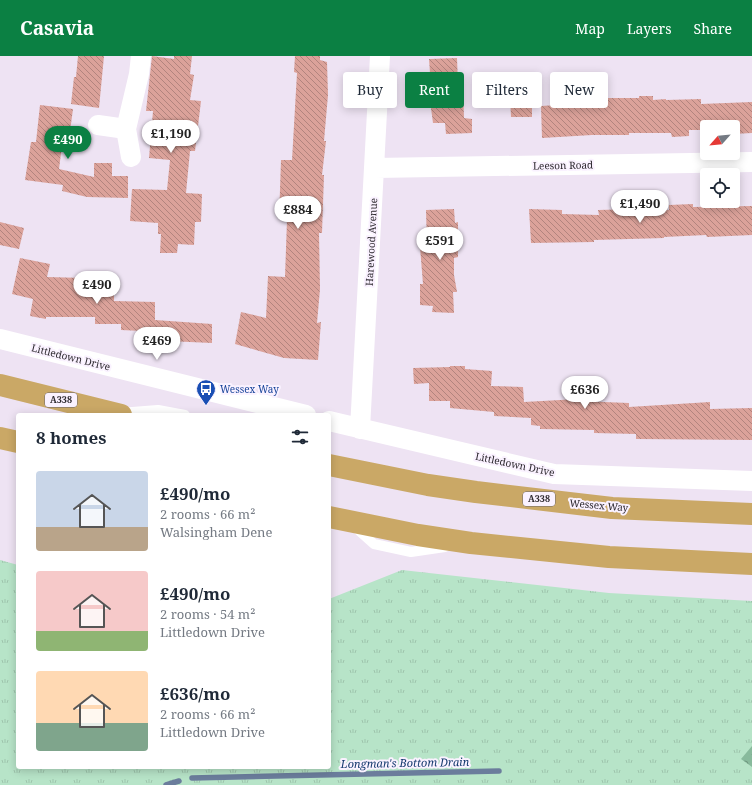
<!DOCTYPE html>
<meta charset="utf-8">
<style>
:root{--surface:#fff;--page:#f2f2f3;--text:#1f2937;--muted:#747a83;--accent:#0b8043}
body{margin:0;font-family:"Noto Serif",serif;background:var(--page);color:var(--text);height:100vh;display:flex;flex-direction:column;font-size:15px;white-space:nowrap}
*{box-sizing:border-box;margin:0}
p{font-size:13px;color:var(--muted)}
.icon{flex:none;width:22px;height:22px;fill:none;stroke:currentColor;stroke-width:2;stroke-linecap:round;stroke-linejoin:round}
.map{position:relative;flex:1;overflow:hidden}
.sheet{position:absolute;left:16px;top:357px;width:315px;height:356px;display:flex;flex-direction:column;background:var(--surface);border-radius:4px;box-shadow:0 2px 10px #0003}
.sheet>*{flex:none}
.banner{position:absolute;left:343px;top:16px;width:349px;height:36px;display:flex;gap:8px}
.needle{width:26px;rotate:243deg}
.fabs{position:absolute;left:700px;top:64px;display:grid;gap:8px}
.fabs a{display:grid;place-items:center;width:40px;height:40px;border-radius:4px;background:var(--surface);box-shadow:0 2px 10px #0003;font-size:20px}
.price{position:absolute;translate:-50% -34px;padding:0 9px;border-radius:14px;background:#fff;color:#222;font-size:13px;line-height:26px;filter:drop-shadow(0 1px 2px #0008)}
.price::after{content:'';position:absolute;left:50%;top:24px;width:12px;height:9px;margin-left:-6px;background:inherit;clip-path:polygon(0 0,100% 0,50% 100%)}
.price.current{background:var(--accent);color:#fff}
ul{padding:0;list-style:none}
li{display:flex;align-items:center;gap:12px;height:100px;padding:0 20px}
li span{display:grid;place-items:center;flex:none;width:112px;height:80px;border-radius:4px;color:#555}
li>.icon{margin-inline-start:auto}
span .icon{width:48px;height:48px;fill:#fffc;stroke-width:1}
li b{font-size:17px}
h2{display:flex;justify-content:space-between;align-items:center;height:48px;padding:0 20px;font-size:17px}
.tag{padding:0 14px;border-radius:4px;background:var(--surface);box-shadow:0 2px 10px #0003;font-size:14px;line-height:36px}
.tag.current{background:var(--accent);color:#fff}
header{display:flex;align-items:center;gap:24px;box-sizing:border-box;height:56px;padding:0 20px;background:var(--accent);color:#fff}
header strong{font-size:19px}
nav{display:flex;gap:22px;margin-inline-start:auto;font-size:14px}
.map>svg:first-child{display:block}
.grass{fill:url(#grass-tufts)}
.forest{fill:url(#forest-crowns)}
.lines{fill:none;stroke-linecap:round;stroke-linejoin:round}
.stream{stroke:#6b7d9c;stroke-width:5.5}
.building{fill:url(#building-back-hatch)}
.service{stroke:#fff;stroke-width:10}
.minor{stroke:#fff;stroke-width:20}
.trunk{stroke:#caa866;stroke-width:22}
.labels{text-anchor:middle;stroke-width:4;stroke-linejoin:round;paint-order:stroke}
.shield{fill:#faf2ff;stroke:#69646c;stroke-width:1}
.shield-label{font-size:9px;font-weight:bold;fill:#2b272d}
.street-label{font-size:10px;fill:#2b272d;stroke:#faf2ff}
.transit-label{font-size:10px;fill:#164399;stroke:#faf2ff;text-anchor:start}
.water-label{font-size:11px;font-style:italic;fill:#153a6e;stroke:#faf2ff}
</style>
<header>
<strong>Casavia</strong>
<nav><a>Map</a><a>Layers</a><a>Share</a></nav>
</header>
<div class="map">
<svg width="752" height="729" viewBox="0 0 752 729">
<defs>
<pattern id="grass-tufts" width="24" height="20" patternUnits="userSpaceOnUse"><rect width="24" height="20" fill="#b7e4c8"/><path d="M3 7l-1-3M5 7V3M7 7l1-3M15 17l-1-3M17 17v-4M19 17l1-3" fill="none" stroke="#9ec4ac"/></pattern>
<pattern id="forest-crowns" width="20" height="18" patternUnits="userSpaceOnUse"><rect width="20" height="18" fill="#88ba9c"/><path d="M2 6a3 3 0 1 1 6 0M12 15a3 3 0 1 1 6 0" fill="none" stroke="#6f9780"/></pattern>
<pattern id="building-back-hatch" width="6" height="6" patternUnits="userSpaceOnUse"><rect width="6" height="6" fill="#dba29a"/><path d="M-1 5l2 2M0 0l6 6M5-1l2 2" fill="none" stroke="#b2847e"/></pattern>
</defs>
<rect width="100%" height="100%" fill="#eee3f3"/>
<path class="grass" d="M0,504L18,509V711H329V543L402,514L609,537L752,545V729H0Z"/>
<path class="forest" d="M752,690V711L741,703Z"/>
<g class="lines">
<path class="stream" d="M192,722L499,715
M166,729L179,725"/>
</g>
<path class="building" d="M78,0H104L99,52L71,48L74,21H76Z
M152,0L174,3V0H192L190,18L194,19L190,44L201,45L195,95H190L186,137L202,138L201,166H195L194,189L178,188L177,197H160L161,178H158V167L130,165L132,133L167,134L170,104L149,102L153,55H146Z
M295,0H320V4L327,6L328,39L324,85H326L322,119H324L322,177H319L320,233L317,267L321,266L318,304L284,302L235,288L241,256L266,262L268,220L285,221L287,164L279,163L281,104H292L297,17L294,16Z
M457,2L458,28H463L464,62L472,63V77L446,78L445,67H433L430,45H432L429,3Z
M510,40L532,41V61H511Z
M639,40H653V44L666,43V44L701,43V48L752,46V77L733,78V71H702L703,74H689V80L672,81L671,77H629V79H592L542,82L541,50L573,48V42H639Z
M40,49L73,53L69,83L63,82L59,113L94,121V107H112V120H128V142L87,141L62,135L63,129L25,124L31,86H36Z
M693,148V151L752,150V179L707,181L706,179L664,181V182L594,184V186L531,187L529,153L562,154V158L599,159L598,154L635,153V151L669,154V149Z
M454,153L455,167L458,166V201L454,202V219L457,236H453L454,257L432,256L433,250L420,249V228H423L420,191H427L426,154Z
M0,166L24,172L19,193L0,189Z
M20,202L50,208L47,221L85,222V229L114,230V245L155,246V264L212,268V287L167,285V279H142V275L121,274V268H95V261H46V263L30,260L33,243L12,238Z
M450,310H465V313L492,315L491,330L523,331L524,346L578,343V345L629,347V351L710,346V353L752,352V384L636,383V378L594,377V374L540,373V370L531,369V362L494,360V356L450,352V345H429V327L414,328L413,312L450,311Z"/>
<g class="lines">
<path class="service" d="M119,357L158,354L185,359
M355,471L374,488L411,496L445,491"/>
<path class="minor" d="M98,69L126,73
M131,101L126,73L139,18L141,0
M375,112L752,106
M0,283L306,359
M329,365L554,418L752,425
M360,373L380,0"/>
<path class="trunk" d="M0,329L121,359
M0,382L18,386
M329,409L428,429L476,436L612,452L752,458
M329,461L418,479L471,487L609,501L752,508"/>
</g>
<defs>
<g id="bus-pin" transform="scale(1)"><path d="M0 17L-7.5 6A9.5 9.5 0 1 1 7.5 6Z" fill="#1a4fb4" stroke="#faf2ff"/><path d="M-5-6H5V4H4V6H2V4H-2V6H-4V4H-5ZM-3.5-4V0h7V-4ZM-3.5 1.2v1.5H-2V1.2ZM2 1.2v1.5H3.5V1.2Z" fill="#fff"/></g>
</defs>
<g fill-rule="evenodd">
<use href="#bus-pin" x="206" y="333"/>
</g>
<g class="labels">
<g class="shield">
<rect x="45" y="337" width="32" height="14" rx="3"/>
<rect x="523" y="436" width="32" height="14" rx="3"/>
</g>
<g class="shield-label">
<text x="61" y="347">A338</text>
<text x="539" y="446">A338</text>
</g>
<g class="street-label">
<text transform="translate(563 109) rotate(-1)" y="4">Leeson Road</text>
<text transform="translate(371 186) rotate(-87)" y="4">Harewood Avenue</text>
<text transform="translate(71 301) rotate(14)" y="4">Littledown Drive</text>
<text transform="translate(515 408) rotate(12)" y="4">Littledown Drive</text>
<text transform="translate(599 449) rotate(5)" y="4">Wessex Way</text>
</g>
<g class="transit-label">
<text x="220" y="337">Wessex Way</text>
</g>
<g class="water-label">
<text transform="translate(405 707) rotate(-1)" y="4">Longman's Bottom Drain</text>
</g>
</g>
</svg>
<div class="fabs">
<a><svg class="needle" viewBox="-14 -14 28 28"><path d="M0-13l5 13h-10z" fill="#e53935"/><path d="M0 13l5-13h-10z" fill="#747a83"/></svg></a>
<a><svg class="icon" aria-label="locate" viewBox="0 0 24 24"><circle cx="12" cy="12" r="6"/><path d="M12 2v4M12 18v4M2 12h4M18 12h4"/></svg></a>
</div>
<b class="price" style="left:171px;top:98px">£1,190</b>
<b class="price current" style="left:68px;top:104px">£490</b>
<b class="price" style="left:640px;top:168px">£1,490</b>
<b class="price" style="left:298px;top:174px">£884</b>
<b class="price" style="left:440px;top:205px">£591</b>
<b class="price" style="left:97px;top:249px">£490</b>
<b class="price" style="left:157px;top:305px">£469</b>
<b class="price" style="left:585px;top:354px">£636</b>
<div class="banner">
<a class="tag">Buy</a>
<a class="tag current">Rent</a>
<a class="tag">Filters</a>
<a class="tag">New</a>
</div>
<section class="sheet">
<h2>8 homes<svg class="icon" aria-label="filters" viewBox="0 0 24 24"><path d="M4 7h16M4 17h16"/><circle cx="9" cy="7" r="2"/><circle cx="15" cy="17" r="2"/></svg></h2>
<ul>
<li><span style="background:linear-gradient(#c9d6e8 70%,#b9a48a 0)"><svg class="icon" aria-label="home" viewBox="0 0 24 24"><path d="M3 11l9-7 9 7M6 9v11h12V9"/></svg></span><div><b>£490/mo</b><p>2 rooms · 66 m²</p><p>Walsingham Dene</p></div></li>
<li><span style="background:linear-gradient(#f6c9c9 75%,#8fb573 0)"><svg class="icon" aria-label="home" viewBox="0 0 24 24"><path d="M3 11l9-7 9 7M6 9v11h12V9"/></svg></span><div><b>£490/mo</b><p>2 rooms · 54 m²</p><p>Littledown Drive</p></div></li>
<li><span style="background:linear-gradient(#ffd9b3 65%,#7fa58c 0)"><svg class="icon" aria-label="home" viewBox="0 0 24 24"><path d="M3 11l9-7 9 7M6 9v11h12V9"/></svg></span><div><b>£636/mo</b><p>2 rooms · 66 m²</p><p>Littledown Drive</p></div></li>
</ul>
</section>
</div>
